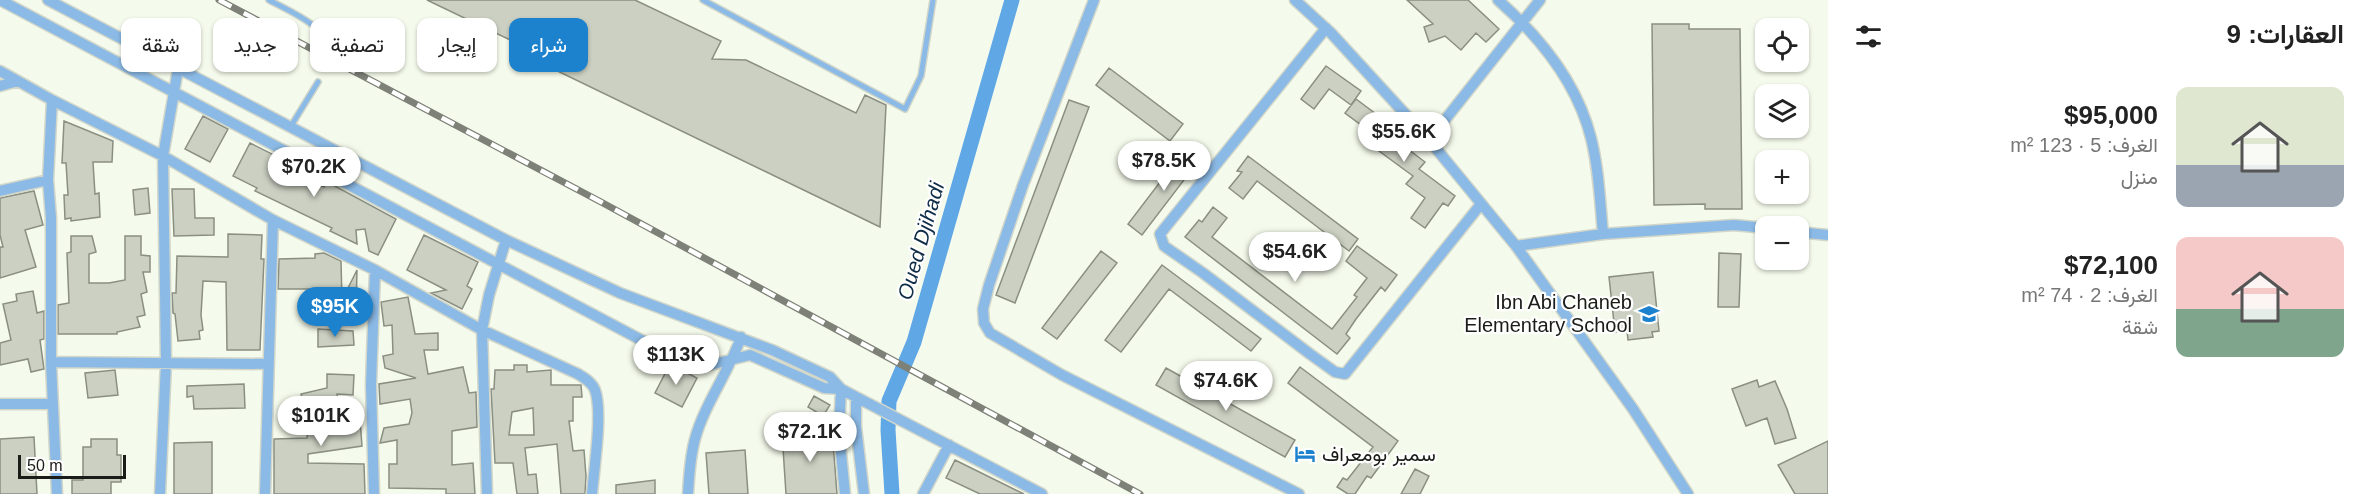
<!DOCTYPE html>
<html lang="ar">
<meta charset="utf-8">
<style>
:root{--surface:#fff;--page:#f6f6f6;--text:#222;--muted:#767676;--accent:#1c82cd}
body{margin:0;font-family:Helvetica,Vazirmatn,sans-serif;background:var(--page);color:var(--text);direction:rtl;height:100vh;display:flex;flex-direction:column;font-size:22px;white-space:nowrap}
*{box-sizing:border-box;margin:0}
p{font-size:20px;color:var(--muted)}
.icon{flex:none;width:33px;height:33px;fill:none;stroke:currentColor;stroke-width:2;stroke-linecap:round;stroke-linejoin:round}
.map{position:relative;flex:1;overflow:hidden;direction:ltr}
.sheet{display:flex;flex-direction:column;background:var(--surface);width:540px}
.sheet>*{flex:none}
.top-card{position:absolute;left:18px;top:18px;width:570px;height:54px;direction:rtl;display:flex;gap:12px}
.controls{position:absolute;left:1755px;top:18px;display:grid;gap:12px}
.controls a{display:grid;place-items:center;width:54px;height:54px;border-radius:12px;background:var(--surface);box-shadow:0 2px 4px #0004;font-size:30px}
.scale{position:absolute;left:18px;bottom:15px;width:108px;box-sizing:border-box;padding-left:6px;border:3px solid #1a1c17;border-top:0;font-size:16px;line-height:21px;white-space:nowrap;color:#1a1c17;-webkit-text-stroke:4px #fff;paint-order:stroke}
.price{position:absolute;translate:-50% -51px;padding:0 14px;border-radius:21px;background:#fff;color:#222;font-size:20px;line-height:39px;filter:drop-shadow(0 2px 3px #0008)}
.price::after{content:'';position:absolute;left:50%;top:36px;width:18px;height:14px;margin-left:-9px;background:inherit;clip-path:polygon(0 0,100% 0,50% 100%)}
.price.on{background:var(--accent);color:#fff}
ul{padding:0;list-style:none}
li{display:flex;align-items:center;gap:18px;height:150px;padding:0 24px}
li span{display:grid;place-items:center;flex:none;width:168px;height:120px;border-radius:12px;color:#555}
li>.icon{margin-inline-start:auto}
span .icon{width:72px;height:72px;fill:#fffc;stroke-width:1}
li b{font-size:26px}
h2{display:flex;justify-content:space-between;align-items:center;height:72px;padding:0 24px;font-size:26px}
.tag{padding:0 21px;border-radius:12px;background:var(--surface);box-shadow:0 2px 4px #0004;font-size:21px;line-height:54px}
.tag.on{background:var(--accent);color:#fff}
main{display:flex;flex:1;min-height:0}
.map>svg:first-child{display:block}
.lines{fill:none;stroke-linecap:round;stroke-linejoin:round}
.canal{stroke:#60a7e6;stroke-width:15}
.building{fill:#cbd0c2;stroke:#8a8f81;stroke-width:1.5;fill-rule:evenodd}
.lane-casing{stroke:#d2d7ca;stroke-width:8}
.street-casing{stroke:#d2d7ca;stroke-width:13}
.lane{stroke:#8cbae6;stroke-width:5}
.street{stroke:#8cbae6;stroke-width:10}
.rail-casing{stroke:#7e8178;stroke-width:7}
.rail{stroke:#fff;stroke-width:4.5;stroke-dasharray:14;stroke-linecap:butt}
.labels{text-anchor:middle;stroke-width:4.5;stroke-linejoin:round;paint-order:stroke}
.poi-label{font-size:20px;fill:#1a1c17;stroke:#fff;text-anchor:end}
.water-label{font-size:21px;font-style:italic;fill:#0e2c46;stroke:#fff}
</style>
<main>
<section class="sheet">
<h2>العقارات: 9<svg class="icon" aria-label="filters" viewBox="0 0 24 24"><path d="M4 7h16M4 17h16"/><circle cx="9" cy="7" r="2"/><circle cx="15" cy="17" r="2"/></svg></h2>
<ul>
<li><span style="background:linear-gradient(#dfe7d0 65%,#9aa5b1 0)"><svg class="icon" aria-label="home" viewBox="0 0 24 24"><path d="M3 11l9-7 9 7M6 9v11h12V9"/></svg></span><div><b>$95,000</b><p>الغرف: 5 · 123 m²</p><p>منزل</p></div></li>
<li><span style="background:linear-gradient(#f6c9c9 60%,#7fa58c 0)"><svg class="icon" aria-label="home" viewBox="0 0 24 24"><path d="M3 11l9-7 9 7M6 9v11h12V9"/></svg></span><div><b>$72,100</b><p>الغرف: 2 · 74 m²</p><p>شقة</p></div></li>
</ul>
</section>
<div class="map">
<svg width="1828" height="494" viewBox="0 0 1828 494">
<rect width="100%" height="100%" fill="#f5fbec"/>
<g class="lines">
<path class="canal" d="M892,494L888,430L889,401L914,342L1012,0"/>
</g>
<path class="building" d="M427,0H635L721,41L712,59L746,60L856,113L865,95L886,105L880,227L541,63L540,65L525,57V47Z
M1407,0H1468L1499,29L1486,42L1476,33L1461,50L1445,36L1429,42L1424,27L1433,24Z
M1652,24H1689V29H1740L1742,209H1705V204L1654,205Z
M1326,66L1361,91L1351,105L1329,89L1314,109L1301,99Z
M1109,68L1183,124L1170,141L1096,85Z
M1356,99L1392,126L1387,133L1425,162L1419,169L1455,196L1448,206L1443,203L1425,228L1411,218L1425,198L1406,184L1413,176L1375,148L1381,140L1345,113Z
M1069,100L1089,107L1015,303L996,295Z
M203,116L228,129L210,162L185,149Z
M64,121L113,141L112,162H93L95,194L99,193L100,217L71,221V218L65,219L64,195H68L66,163H62Z
M250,143L298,167L294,174L324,187L327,182L333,185L396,219L378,255L369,251L365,229L356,230L357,244L330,231L332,228L255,191L257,188L233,176Z
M1186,148L1200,159L1142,235L1128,224Z
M1248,156L1358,239L1349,251L1257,181L1243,199L1229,188L1242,172L1237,171Z
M148,188L150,213L135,215L133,190Z
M172,189H194L195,218H214V235L174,236Z
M34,191L43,225L25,230L36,267L0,278V247H3L0,235V198Z
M1213,207L1227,218L1212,237L1332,329L1357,297L1354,295L1367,278L1346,261L1357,246L1397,275L1385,291L1381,287L1356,319L1346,334L1350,338L1337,354L1185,237L1199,220L1202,222Z
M228,234L262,235L261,259H264L260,350H227L226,282L203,281L201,315L203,330L199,331L200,339L178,341L175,314L173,313L172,293H176L177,256L228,257Z
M424,235L478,262L467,286L472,289L462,309L431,293L446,290L407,270Z
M71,236H92L96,252L89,254V283H109L125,280V236H141V255L150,256V272H143L147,292L141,294L145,315L137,317L140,327L117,332V334H58V305L69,303L67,253L71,252Z
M1101,251L1117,263L1057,339L1042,328Z
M324,253L341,261L342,300L357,270L356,309L324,310L323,292H316V289H278L279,259L315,258V254Z
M1719,253L1741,254L1739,307H1718Z
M1162,265L1261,339L1251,351L1169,289L1121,352L1105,340Z
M1653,272L1659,331L1652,332L1653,337L1628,340L1627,331L1615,332L1609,277Z
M33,291L37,313L44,311V339L40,340L44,369L31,372L28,359L0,365V343L11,340L3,304L17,301L16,294Z
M408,297L415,334L438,333V350H424L428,374L463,367L469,393L476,392L477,427L452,431V465L473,463L475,494H446V489L389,488V464H397V440L380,443L384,428L409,424L412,413L410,399L380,404L379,384L416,378L385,368L383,356L393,354L392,325L384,326L381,302Z
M318,329L353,331L354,345L318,347Z
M700,336L714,343L708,355L694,349Z
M670,364L697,378L682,407L655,393Z
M514,365H527V372L551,370V385H581L582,397H573V421H569L573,451L584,450L586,476L585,494H561L557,444L525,448L528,475L536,474L538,494H517L513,463H495L491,389H494L495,370H514ZM533,408L534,435H509L512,412Z
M1300,367L1398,441L1371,478L1367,476L1355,494H1348L1337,487L1343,478L1347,480L1373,447L1288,383Z
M1166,368L1295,440L1285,457L1156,385Z
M115,370L118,395L88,398L85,373Z
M327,374L354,375L353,395L337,394L340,420L360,419L362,446L308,454V463L364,464L365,494H274V439L307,438L308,425L301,394L327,388Z
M1757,380L1759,387L1775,381L1787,409L1796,438L1775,444L1767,418L1746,426L1732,389Z
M244,384L245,408L194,409L193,396L187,397V386Z
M814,396L830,405L823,416L808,407Z
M832,429L837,494H786L782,433Z
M34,437L37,494H0V439Z
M91,439H117V455H121V482H111V494H72V480H83V447H91Z
M1828,441V494H1795L1778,465Z
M212,442V494H174V443Z
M745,450L748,494H709L706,453Z
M955,460L1024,494H980L946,478Z
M1415,469L1429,476L1420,494H1401Z
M655,480V494H616V485Z"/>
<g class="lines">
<g class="lane-casing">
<path id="lane" d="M269,0C287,10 328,27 331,50
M703,0L905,109L921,76L933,0
M291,126L318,82"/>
</g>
<g class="street-casing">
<path id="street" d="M0,0L681,361L691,364L710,365L750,355L824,388L841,389
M48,0L506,240L620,293L772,350L830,377L841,389L856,397L1042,494
M1094,0L1023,185L989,285L983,309L984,323L990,333L1062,375L1299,494
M1295,0L1331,33L1429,140L1540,0
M1498,0C1540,37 1577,82 1591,138C1599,170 1600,202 1603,234
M1326,28L1160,234L1164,246L1203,273L1310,354L1335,372L1345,374L1481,204
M0,71L52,100L163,156L273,220L375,270L482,330L578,374C584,378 592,382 595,390C603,412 594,468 592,494
M0,86L18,81
M52,100L48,180L51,218V362L57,494
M1429,140L1516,246L1633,409L1688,494
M0,191L48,180
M1798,232L1828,235
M1516,246L1603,234L1734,225L1766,228
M51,362L269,364
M841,389L839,432L845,494
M856,397V427L864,494
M0,404H52
M160,494L166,363L163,156L178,69
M265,494L273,220
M374,494L371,385L375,270
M487,494L482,330L489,295L506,240
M688,494C689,475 690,457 695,439C704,405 729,372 741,337
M923,494L949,445"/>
</g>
<use href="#lane" class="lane"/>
<use href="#street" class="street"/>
<g class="rail-casing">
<path id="rail" d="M219,0L601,202L1140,494"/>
</g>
<use href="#rail" class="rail"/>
</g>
<defs>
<g id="school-bare" transform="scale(1.62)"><path d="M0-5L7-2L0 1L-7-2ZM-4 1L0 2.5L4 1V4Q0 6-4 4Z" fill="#1c82cd" stroke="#fff" stroke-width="2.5" paint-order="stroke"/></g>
<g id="hotel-bare" transform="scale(1.62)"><path d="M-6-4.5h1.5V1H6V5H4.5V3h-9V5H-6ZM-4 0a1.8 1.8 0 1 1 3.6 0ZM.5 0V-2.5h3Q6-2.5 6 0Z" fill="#1c82cd" stroke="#fff" stroke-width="2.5" paint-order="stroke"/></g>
</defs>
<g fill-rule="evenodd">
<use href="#school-bare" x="1649" y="314"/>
<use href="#hotel-bare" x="1305" y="454"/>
</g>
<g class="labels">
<g class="poi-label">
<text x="1632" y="309">Ibn Abi Chaneb<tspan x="1632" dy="23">Elementary School</tspan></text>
<text x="1322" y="461" text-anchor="start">سمير بومعراف</text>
</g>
<g class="water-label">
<text transform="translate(921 241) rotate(-74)" y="7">Oued Djihadi</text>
</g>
</g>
</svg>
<div class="controls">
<a><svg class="icon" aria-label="locate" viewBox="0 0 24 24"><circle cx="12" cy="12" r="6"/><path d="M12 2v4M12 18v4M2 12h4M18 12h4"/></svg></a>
<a><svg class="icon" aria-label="layers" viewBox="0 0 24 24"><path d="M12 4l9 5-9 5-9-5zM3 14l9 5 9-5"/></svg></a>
<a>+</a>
<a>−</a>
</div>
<div class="scale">50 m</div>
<b class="price" style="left:1404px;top:163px">$55.6K</b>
<b class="price" style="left:1164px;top:192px">$78.5K</b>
<b class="price" style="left:314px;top:198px">$70.2K</b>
<b class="price" style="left:1295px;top:283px">$54.6K</b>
<b class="price on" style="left:335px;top:338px">$95K</b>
<b class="price" style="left:676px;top:386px">$113K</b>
<b class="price" style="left:1226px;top:412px">$74.6K</b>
<b class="price" style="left:321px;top:447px">$101K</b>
<b class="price" style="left:810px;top:463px">$72.1K</b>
<div class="top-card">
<a class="tag on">شراء</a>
<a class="tag">إيجار</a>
<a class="tag">تصفية</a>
<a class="tag">جديد</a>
<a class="tag">شقة</a>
</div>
</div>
</main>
